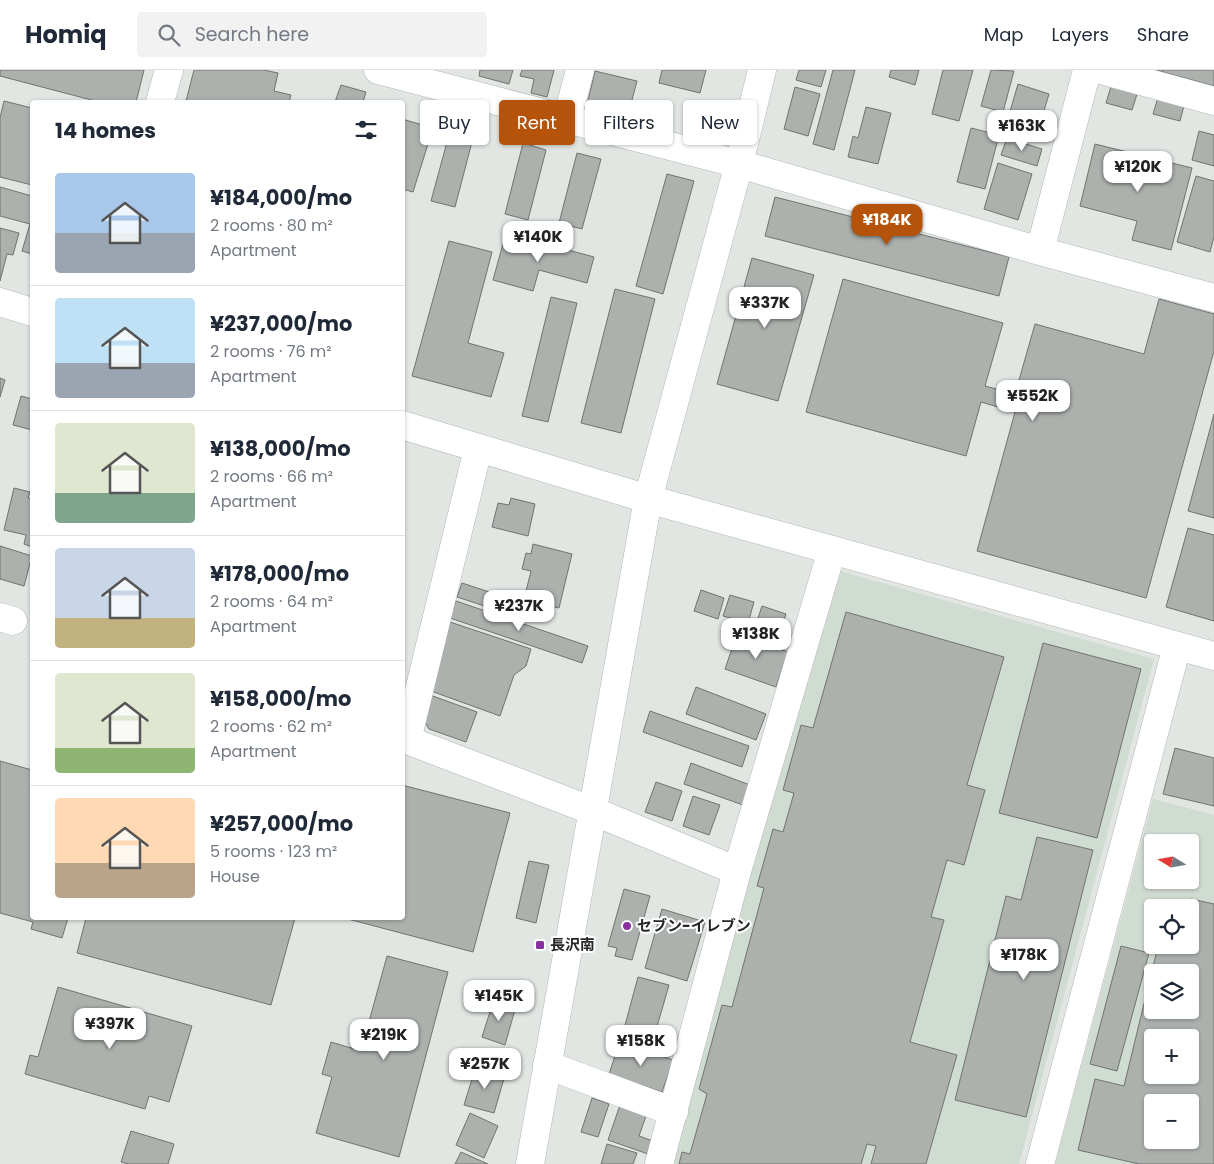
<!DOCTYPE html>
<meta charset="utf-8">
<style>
:root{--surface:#fff;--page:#f2f2f3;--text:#1f2937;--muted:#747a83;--line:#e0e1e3;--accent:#b45309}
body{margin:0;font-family:Poppins,"Noto Sans JP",sans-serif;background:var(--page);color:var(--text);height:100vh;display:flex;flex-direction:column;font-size:19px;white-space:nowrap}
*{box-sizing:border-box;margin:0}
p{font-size:16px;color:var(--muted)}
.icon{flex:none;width:28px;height:28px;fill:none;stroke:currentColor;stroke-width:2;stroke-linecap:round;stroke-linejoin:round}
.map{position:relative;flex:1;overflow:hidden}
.sheet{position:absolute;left:30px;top:30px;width:375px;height:820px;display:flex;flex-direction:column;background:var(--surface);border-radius:5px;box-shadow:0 1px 4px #0004}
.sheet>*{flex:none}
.top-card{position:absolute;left:420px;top:30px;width:475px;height:45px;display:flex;gap:10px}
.needle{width:32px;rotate:281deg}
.tools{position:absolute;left:1144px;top:764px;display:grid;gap:10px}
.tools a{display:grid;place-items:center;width:55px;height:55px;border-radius:5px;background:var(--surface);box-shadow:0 1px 4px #0004;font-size:25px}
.price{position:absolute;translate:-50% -42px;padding:0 11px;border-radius:10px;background:#fff;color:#222;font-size:16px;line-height:32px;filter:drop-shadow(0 1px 2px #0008)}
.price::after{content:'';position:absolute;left:50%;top:30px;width:15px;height:11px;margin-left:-8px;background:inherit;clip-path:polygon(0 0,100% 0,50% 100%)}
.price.active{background:var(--accent);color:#fff}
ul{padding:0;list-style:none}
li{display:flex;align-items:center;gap:15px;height:125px;padding:0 25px}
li+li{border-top:1px solid var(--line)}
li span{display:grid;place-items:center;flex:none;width:140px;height:100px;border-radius:5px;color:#555}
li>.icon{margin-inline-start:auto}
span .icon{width:60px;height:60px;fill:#fffc;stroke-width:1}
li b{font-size:21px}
h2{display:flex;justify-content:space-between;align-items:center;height:60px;padding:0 25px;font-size:21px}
.pill{padding:0 18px;border-radius:5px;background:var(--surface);box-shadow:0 1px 4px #0004;font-size:18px;line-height:45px}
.pill.active{background:var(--accent);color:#fff}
header{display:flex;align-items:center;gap:30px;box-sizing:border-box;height:70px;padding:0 25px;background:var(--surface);border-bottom:1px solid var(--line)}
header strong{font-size:24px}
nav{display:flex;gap:28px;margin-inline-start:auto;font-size:18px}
.search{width:350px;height:45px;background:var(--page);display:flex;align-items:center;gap:12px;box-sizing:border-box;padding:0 18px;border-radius:5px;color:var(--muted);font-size:19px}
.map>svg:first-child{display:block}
.built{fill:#d0dbd2;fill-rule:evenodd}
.building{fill:#acb1ad;stroke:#707471;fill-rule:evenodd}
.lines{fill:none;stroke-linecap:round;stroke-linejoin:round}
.minor-casing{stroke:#b2b7b3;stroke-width:29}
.tertiary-casing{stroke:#b2b7b3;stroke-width:29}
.minor{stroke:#fff;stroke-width:28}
.tertiary{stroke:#fff;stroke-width:28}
.poi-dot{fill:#88319f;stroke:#fff;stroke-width:2}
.labels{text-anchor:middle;stroke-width:4;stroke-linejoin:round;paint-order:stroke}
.poi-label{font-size:15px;font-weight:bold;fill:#262827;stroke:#fff;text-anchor:start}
</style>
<header>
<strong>Homiq</strong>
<div class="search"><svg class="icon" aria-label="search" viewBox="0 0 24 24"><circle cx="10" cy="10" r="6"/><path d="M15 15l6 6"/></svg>Search here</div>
<nav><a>Map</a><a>Layers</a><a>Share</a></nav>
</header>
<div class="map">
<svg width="1214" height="1094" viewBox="0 0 1214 1094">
<rect width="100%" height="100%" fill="#e1e6e2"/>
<path class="built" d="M832,499L1154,589L1019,1094H667Z
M1153,729L1214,745V1094H1055ZM1152,772H1190V810H1152ZM1152,838H1190V875H1152ZM1152,902H1190V940H1152ZM1152,968H1190V1005H1152ZM1152,1032H1190V1070H1152Z"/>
<path class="building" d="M0,0H144L136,32H99L0,6Z
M194,0H264L278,3L274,21L291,25L289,32L186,31Z
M480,0H513L509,14L479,6Z
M522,0H554L547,27L531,23L534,9L520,6Z
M662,0H706L700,23L659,13Z
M799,0H826L821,17L796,10Z
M833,0H855L834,80L813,74Z
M891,0H919L915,15L889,7Z
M943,0H973L959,51L932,44Z
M991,0L1014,1L1003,42L981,36Z
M1156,0H1214V16Z
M595,1L637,11L628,45L587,35Z
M1112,13L1138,21L1132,40L1106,33Z
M1018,14L1049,24L1035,71L1004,62Z
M341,15L366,22L363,32H335Z
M795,17L820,24L808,66L784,59Z
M1159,24L1185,32L1180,51L1153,44Z
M4,31L32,38V115L0,107V48Z
M700,34L708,36V39L717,41L711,70L694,67Z
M866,37L891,43L878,94L848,87L853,66L858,68Z
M402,49L433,58L413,122L402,119Z
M971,58L999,65L985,119L957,112Z
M450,61L473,68L455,137L431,131Z
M1199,61L1214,65V96L1192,90Z
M1007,68L1042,79L1037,96L1001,85Z
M523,73L546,80L528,150L505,144Z
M1095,74L1192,98L1171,180L1132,170L1137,151L1080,136Z
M577,83L601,89L582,159L559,153Z
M998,93L1032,104L1018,150L984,139Z
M667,104L694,111L663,224L636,216Z
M1196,106L1214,111V167L1210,182L1177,172Z
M0,117L32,126V184L22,181L30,154L0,146Z
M775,127L1009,187L999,226L765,166Z
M0,158L19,163L13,185L7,184L0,211Z
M506,163L594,187L587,213L539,200L533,221L493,210Z
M449,171L492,182L468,273L504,283L491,327L412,306Z
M752,188L814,205L778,331L717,314Z
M843,209L1003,253L985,316L1015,324L1035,254L1144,284L1159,229L1214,244V281L1146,528L977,481L1015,342L981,332L966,386L806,342Z
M615,219L655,229L621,363L581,353Z
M551,227L577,233L548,352L522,346Z
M0,308L5,310L0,327Z
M21,326L32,329V360L13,355Z
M1214,344V448L1188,441Z
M14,418L30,422L28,428L32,429V477L24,474L26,465L4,460Z
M511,428L535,434L528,466L492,457L498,433L509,435Z
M1188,458L1214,465V551L1166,537Z
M533,474L572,484L559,538L529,531L531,522L526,521L531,501L522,499L526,483L531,484Z
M0,476L32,486L24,516L0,509Z
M462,513L535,537L530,551L457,527Z
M701,520L724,528L718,549L694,541Z
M730,525L754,532L748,553L723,546Z
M456,531L588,576L582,593L450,548Z
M762,536L786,544L779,565L755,557Z
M846,542L1004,587L967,715L985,720L964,795L947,790L931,847L944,850L910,972L957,985L926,1094H871L876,1076L867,1074L861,1094H679L682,1082L690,1084L707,1024L699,1019L722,935L732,937L764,818L757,816L773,759L783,762L794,723L783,720L801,655L813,658Z
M450,552L531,579L526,596L514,605L500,646L431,621Z
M737,564L788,582L776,617L725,599Z
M1043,573L1141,599L1097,768L999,743Z
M696,617L766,644L756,670L686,644Z
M430,625L477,642L466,672L429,659L422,647Z
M650,641L749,676L742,697L643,662Z
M1175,678L1214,688V736L1163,724Z
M0,691L32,700V848H68L62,868L31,859L33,852L0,843Z
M691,693L750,715L743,735L684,714Z
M656,712L682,721L672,751L645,742Z
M402,715L510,743L473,882L344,848H402Z
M693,726L720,735L709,765L683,756Z
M1037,767L1093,780L1026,1047L955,1030L1006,826L1021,830Z
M529,791L549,795L536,853L516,848Z
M624,819L650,826L632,890L615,886L617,878L608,876Z
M1191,829L1214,834V1094H1139L1078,1080L1095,1009L1124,1016L1158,876L1178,878L1179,875H1190L1189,838ZM1152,902H1190V940H1152ZM1152,968H1190V1005H1152ZM1152,1032H1190V1070H1152Z
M662,839L705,852L687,911L645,898Z
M86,848H295L271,935L77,883Z
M1121,876L1149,883L1117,1001L1090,994Z
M387,886L448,902L399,1087L316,1063L332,1007L322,1004L331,972L361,981Z
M638,907L669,915L654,967L624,959Z
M58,917L192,956L169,1032L149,1026L145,1039L25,1004L30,985L38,987Z
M494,929L516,936L505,975L482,967Z
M620,971L673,990L662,1022L609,1004Z
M476,996L505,1005L494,1043L464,1035Z
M592,1028L609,1034L598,1067L581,1062Z
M620,1035L646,1046L639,1066L653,1071L648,1084L608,1070Z
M470,1043L498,1056L484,1088L456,1075Z
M131,1061L174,1074L168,1094H128L121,1092Z
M607,1074L637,1083L633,1094H601Z
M461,1082L488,1094H455Z"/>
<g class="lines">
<g class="minor-casing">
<path id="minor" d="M378,0L739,94L1040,181L1214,228
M1101,0L1214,31
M160,32L169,0
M567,49L580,0
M1040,181L1087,0
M478,379L407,670L593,741L737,801
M0,547L13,551
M547,995L674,1042
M659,1094L737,801L832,480"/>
</g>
<g class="tertiary-casing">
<path id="tertiary" d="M0,232L32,242
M402,355L648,429L1214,586
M530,1094L648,429L739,94L762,0
M1040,1094L1177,576"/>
</g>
<use href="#minor" class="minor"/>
<use href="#tertiary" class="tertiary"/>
</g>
<g class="poi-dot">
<circle cx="627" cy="856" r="5"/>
<rect x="535" y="870" width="10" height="10" rx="2.5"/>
</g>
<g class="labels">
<g class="poi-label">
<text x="637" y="861">セブン-イレブン</text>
<text x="550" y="880">長沢南</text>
</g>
</g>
</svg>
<div class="tools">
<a><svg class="needle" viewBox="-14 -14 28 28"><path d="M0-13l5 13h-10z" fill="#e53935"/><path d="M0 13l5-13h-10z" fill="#747a83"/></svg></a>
<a><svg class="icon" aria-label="locate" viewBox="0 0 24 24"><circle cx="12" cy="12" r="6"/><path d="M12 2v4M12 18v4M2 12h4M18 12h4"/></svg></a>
<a><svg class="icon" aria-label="layers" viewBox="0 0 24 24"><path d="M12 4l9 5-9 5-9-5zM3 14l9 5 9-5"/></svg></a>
<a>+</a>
<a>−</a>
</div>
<b class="price" style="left:1022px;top:82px">¥163K</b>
<b class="price" style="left:1138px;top:123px">¥120K</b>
<b class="price active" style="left:887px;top:176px">¥184K</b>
<b class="price" style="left:538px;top:193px">¥140K</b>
<b class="price" style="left:765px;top:259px">¥337K</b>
<b class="price" style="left:1033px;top:352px">¥552K</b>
<b class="price" style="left:519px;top:562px">¥237K</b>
<b class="price" style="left:756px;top:590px">¥138K</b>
<b class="price" style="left:1024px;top:911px">¥178K</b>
<b class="price" style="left:499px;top:952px">¥145K</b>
<b class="price" style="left:110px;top:980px">¥397K</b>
<b class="price" style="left:384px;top:991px">¥219K</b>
<b class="price" style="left:641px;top:997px">¥158K</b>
<b class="price" style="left:485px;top:1020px">¥257K</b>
<div class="top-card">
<a class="pill">Buy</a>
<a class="pill active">Rent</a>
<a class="pill">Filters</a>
<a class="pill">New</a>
</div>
<section class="sheet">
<h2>14 homes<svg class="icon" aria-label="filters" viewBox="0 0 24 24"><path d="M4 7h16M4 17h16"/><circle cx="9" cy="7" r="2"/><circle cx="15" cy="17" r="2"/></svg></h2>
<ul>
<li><span style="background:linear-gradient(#a9c7e8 60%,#9aa5b1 0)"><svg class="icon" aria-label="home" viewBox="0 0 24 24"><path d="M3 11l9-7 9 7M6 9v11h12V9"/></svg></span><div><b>¥184,000/mo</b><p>2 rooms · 80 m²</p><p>Apartment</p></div></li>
<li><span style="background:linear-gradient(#bfe0f5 65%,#9aa5b1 0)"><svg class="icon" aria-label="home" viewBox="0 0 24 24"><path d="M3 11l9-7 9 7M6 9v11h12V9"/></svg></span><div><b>¥237,000/mo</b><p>2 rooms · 76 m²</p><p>Apartment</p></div></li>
<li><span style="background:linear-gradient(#dfe7d0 70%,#7fa58c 0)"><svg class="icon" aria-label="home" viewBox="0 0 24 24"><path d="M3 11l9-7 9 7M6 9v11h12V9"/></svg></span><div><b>¥138,000/mo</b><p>2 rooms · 66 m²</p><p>Apartment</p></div></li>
<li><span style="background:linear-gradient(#c9d6e8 70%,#c2b280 0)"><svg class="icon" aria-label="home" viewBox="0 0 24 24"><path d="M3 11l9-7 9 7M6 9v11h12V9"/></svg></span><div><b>¥178,000/mo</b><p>2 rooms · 64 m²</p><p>Apartment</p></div></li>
<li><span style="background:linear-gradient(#dfe7d0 75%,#8fb573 0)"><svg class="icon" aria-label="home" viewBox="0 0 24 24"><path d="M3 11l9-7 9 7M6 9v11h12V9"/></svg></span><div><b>¥158,000/mo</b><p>2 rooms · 62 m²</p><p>Apartment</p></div></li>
<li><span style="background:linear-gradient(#ffd9b3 65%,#b9a48a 0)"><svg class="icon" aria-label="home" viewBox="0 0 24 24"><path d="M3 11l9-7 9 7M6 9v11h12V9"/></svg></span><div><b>¥257,000/mo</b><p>5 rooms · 123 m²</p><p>House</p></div></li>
</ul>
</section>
</div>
